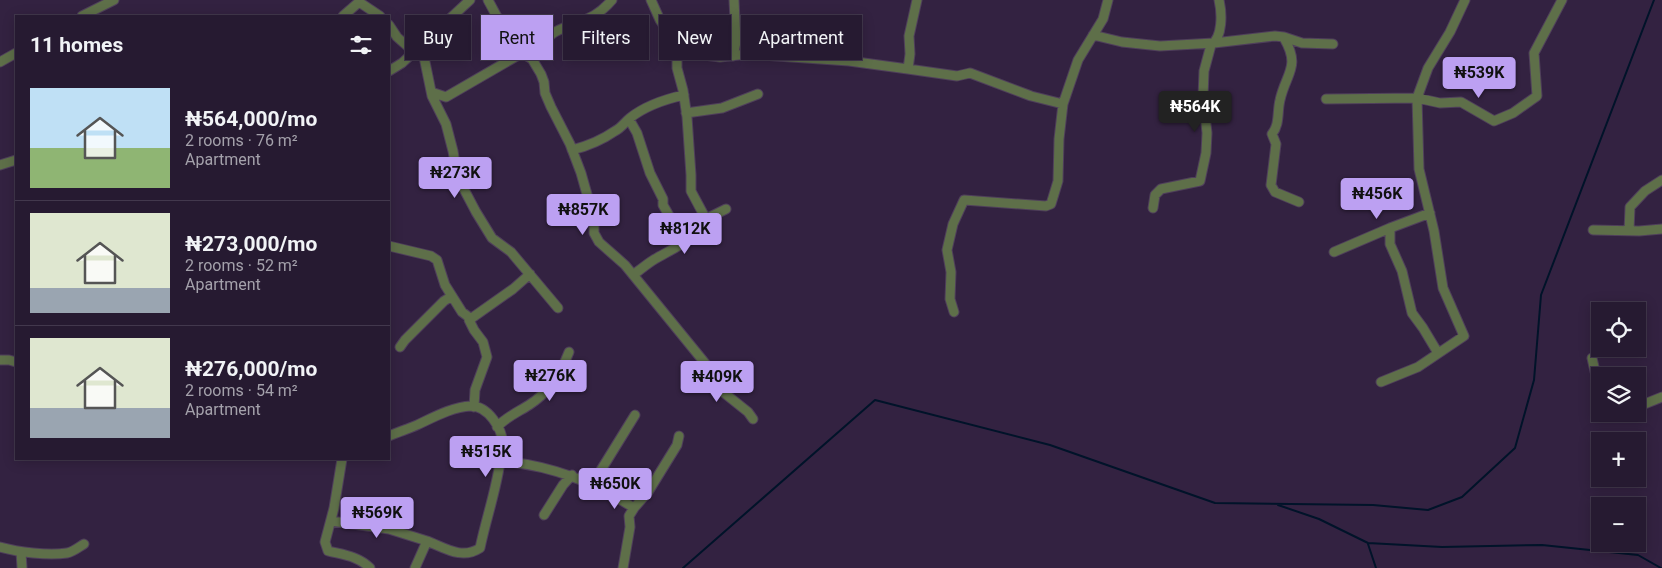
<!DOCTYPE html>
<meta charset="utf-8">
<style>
:root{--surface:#261a31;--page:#2e2339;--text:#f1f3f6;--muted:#a4a1ab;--line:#42384d;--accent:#bca0f2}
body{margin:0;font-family:Roboto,sans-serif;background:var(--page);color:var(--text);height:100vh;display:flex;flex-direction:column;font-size:19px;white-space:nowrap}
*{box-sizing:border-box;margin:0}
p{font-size:16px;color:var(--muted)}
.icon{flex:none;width:28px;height:28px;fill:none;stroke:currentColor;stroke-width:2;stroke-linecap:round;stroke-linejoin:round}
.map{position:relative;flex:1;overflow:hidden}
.panel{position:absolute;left:15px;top:15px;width:375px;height:445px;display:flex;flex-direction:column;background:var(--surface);border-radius:0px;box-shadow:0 2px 12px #0003,0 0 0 1px var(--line)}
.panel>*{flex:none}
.top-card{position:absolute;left:405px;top:15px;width:475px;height:45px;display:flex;gap:10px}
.controls{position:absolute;left:1591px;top:302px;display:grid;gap:10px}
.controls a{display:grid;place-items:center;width:55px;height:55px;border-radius:0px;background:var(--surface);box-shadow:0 2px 12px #0003,0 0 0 1px var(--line);font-size:25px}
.price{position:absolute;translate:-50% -42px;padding:0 11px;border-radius:5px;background:var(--accent);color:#111;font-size:16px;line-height:32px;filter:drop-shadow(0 1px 2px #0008)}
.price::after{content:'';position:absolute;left:50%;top:30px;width:15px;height:11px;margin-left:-8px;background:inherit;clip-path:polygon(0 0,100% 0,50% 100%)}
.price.current{background:#222;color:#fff}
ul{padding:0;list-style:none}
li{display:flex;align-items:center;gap:15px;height:125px;padding:0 15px}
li+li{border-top:1px solid var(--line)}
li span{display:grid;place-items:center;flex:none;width:140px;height:100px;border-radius:0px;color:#555}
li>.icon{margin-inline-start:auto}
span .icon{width:60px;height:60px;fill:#fffc;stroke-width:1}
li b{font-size:21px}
h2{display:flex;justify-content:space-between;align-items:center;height:60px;padding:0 15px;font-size:21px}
.pill{padding:0 18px;border-radius:0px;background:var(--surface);box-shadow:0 2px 12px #0003,0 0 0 1px var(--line);font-size:18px;line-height:45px}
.pill.current{background:var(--accent);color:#111}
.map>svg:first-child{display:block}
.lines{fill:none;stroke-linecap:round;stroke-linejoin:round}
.stream{stroke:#001329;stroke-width:2}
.minor-casing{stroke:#4f3f5b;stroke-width:11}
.minor{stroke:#5e6f49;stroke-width:9}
</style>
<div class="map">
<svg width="1662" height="568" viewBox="0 0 1662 568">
<rect width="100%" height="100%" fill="#332241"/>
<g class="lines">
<path class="stream" d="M1278,505L1319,519L1368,543L1442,547L1542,545L1638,555L1661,568
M1368,544L1376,568
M683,568L875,400L1050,445L1215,503L1373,505L1428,510L1462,497L1515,448L1534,380L1541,295L1654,0"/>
<g class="minor-casing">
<path id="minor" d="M488,0L510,41L522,53C527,51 532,49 537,47C544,43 548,36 555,32C579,19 592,23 612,0
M651,0L660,20L668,32L677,51V68L683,90L687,117L691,175V191L706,219L726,209
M82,16L114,0
M343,16L359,2L380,16
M389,25L397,37L414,52
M1093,35L1122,42L1160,46L1214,43L1275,36L1284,37L1302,43L1333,44
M1284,38C1301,67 1286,73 1280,100C1277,112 1280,124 1272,134L1276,144L1271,185L1275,192L1299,202
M417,50L424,57L432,96L446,124L453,151L457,176L476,212L492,238L511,252L558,308
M704,55L720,57L748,54L849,61L908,69L910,54L909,36L917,0
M733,56L736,42L734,0
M0,62L16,53
M908,69L957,76L970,73L1031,96L1063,104
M389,71L402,63L470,0
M432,96L434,93L446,97L522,53L532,59L541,74L544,82L545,93L551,107L570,144L581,173L594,219V233L599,242L625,265L709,368L723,392L748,412L753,419
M1326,99L1417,98L1440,103L1461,102L1494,121L1513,113L1537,96L1534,53L1562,0
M686,113L722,108L758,94
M629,119L637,133L650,173L663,199V205L671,219L673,231L681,244
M572,150C588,146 602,140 615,131C621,128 625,122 630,118C645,106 666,99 684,95
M0,165L16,160
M1153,208L1155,195L1161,189L1200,181L1206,153L1207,133L1203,97L1204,71L1211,45C1223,37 1222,13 1219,0
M1390,228V244L1402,271L1412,313L1423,328L1438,353
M1593,230L1639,231L1662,229
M1629,231L1630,207L1645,191L1662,180
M389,246L431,256L437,260L445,285L462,312L470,318
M1334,252L1390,228L1430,213
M633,275C640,270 648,263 655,259C668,251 705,235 706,219
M954,312L950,299L951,272L947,250L953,224L964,200L1046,206L1051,204L1058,181L1059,139L1063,104L1078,60L1103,19L1108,0
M400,347L405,340L444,301L452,296
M1592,358L1600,393
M0,360H9L16,362
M1381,382L1418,367L1464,336L1443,288L1434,231L1419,169L1417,98L1428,68L1450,32L1465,0
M1638,406L1642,405L1662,397
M474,407L475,390L487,357L483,342L474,330L469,320L513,289L530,274
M497,427C506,417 518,412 529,405C548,393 561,373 569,352
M389,436C398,432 408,429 417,425C434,417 452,407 471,406C488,406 502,428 503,444C503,450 501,457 500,462C496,491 486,519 480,548C462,560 445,548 427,541L415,568
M342,459L334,508L325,542L328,551C344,555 358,556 370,568
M500,461C549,465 593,481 634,508L648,492L677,445L679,436
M591,483L601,470L635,415
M544,515L563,485L572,475
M331,521L389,529L427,541
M0,547C18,552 48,556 67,553C73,552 79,547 84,544
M21,552L22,568
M623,568L630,527L629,516L634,508"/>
</g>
<use href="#minor" class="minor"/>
</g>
</svg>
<div class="controls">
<a><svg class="icon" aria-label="locate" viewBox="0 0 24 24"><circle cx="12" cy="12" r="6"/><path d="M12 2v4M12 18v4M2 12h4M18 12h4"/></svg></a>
<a><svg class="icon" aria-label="layers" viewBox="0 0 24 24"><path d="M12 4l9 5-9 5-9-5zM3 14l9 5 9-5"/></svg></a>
<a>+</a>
<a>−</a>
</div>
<b class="price" style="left:1479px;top:99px">₦539K</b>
<b class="price current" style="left:1195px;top:133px">₦564K</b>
<b class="price" style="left:455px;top:199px">₦273K</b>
<b class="price" style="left:1377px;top:220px">₦456K</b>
<b class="price" style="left:583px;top:236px">₦857K</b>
<b class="price" style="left:685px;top:255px">₦812K</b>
<b class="price" style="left:550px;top:402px">₦276K</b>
<b class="price" style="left:717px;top:403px">₦409K</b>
<b class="price" style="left:486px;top:478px">₦515K</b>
<b class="price" style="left:615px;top:510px">₦650K</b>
<b class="price" style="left:377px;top:539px">₦569K</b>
<div class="top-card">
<a class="pill">Buy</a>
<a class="pill current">Rent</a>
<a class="pill">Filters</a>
<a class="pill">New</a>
<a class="pill">Apartment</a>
</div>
<section class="panel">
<h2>11 homes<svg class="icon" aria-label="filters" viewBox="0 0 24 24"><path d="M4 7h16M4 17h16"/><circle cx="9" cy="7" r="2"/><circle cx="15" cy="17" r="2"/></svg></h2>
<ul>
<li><span style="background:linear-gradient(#bfe0f5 60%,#8fb573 0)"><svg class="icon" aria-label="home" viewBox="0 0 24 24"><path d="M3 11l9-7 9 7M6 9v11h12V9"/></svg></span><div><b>₦564,000/mo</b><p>2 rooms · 76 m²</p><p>Apartment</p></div></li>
<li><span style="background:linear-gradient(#dfe7d0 75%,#9aa5b1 0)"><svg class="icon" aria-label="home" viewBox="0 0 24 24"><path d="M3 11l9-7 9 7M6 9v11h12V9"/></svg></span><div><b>₦273,000/mo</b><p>2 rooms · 52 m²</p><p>Apartment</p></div></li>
<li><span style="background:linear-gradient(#dfe7d0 70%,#9aa5b1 0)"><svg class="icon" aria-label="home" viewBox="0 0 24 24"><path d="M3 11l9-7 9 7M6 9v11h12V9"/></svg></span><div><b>₦276,000/mo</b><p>2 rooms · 54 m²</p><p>Apartment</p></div></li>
</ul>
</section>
</div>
